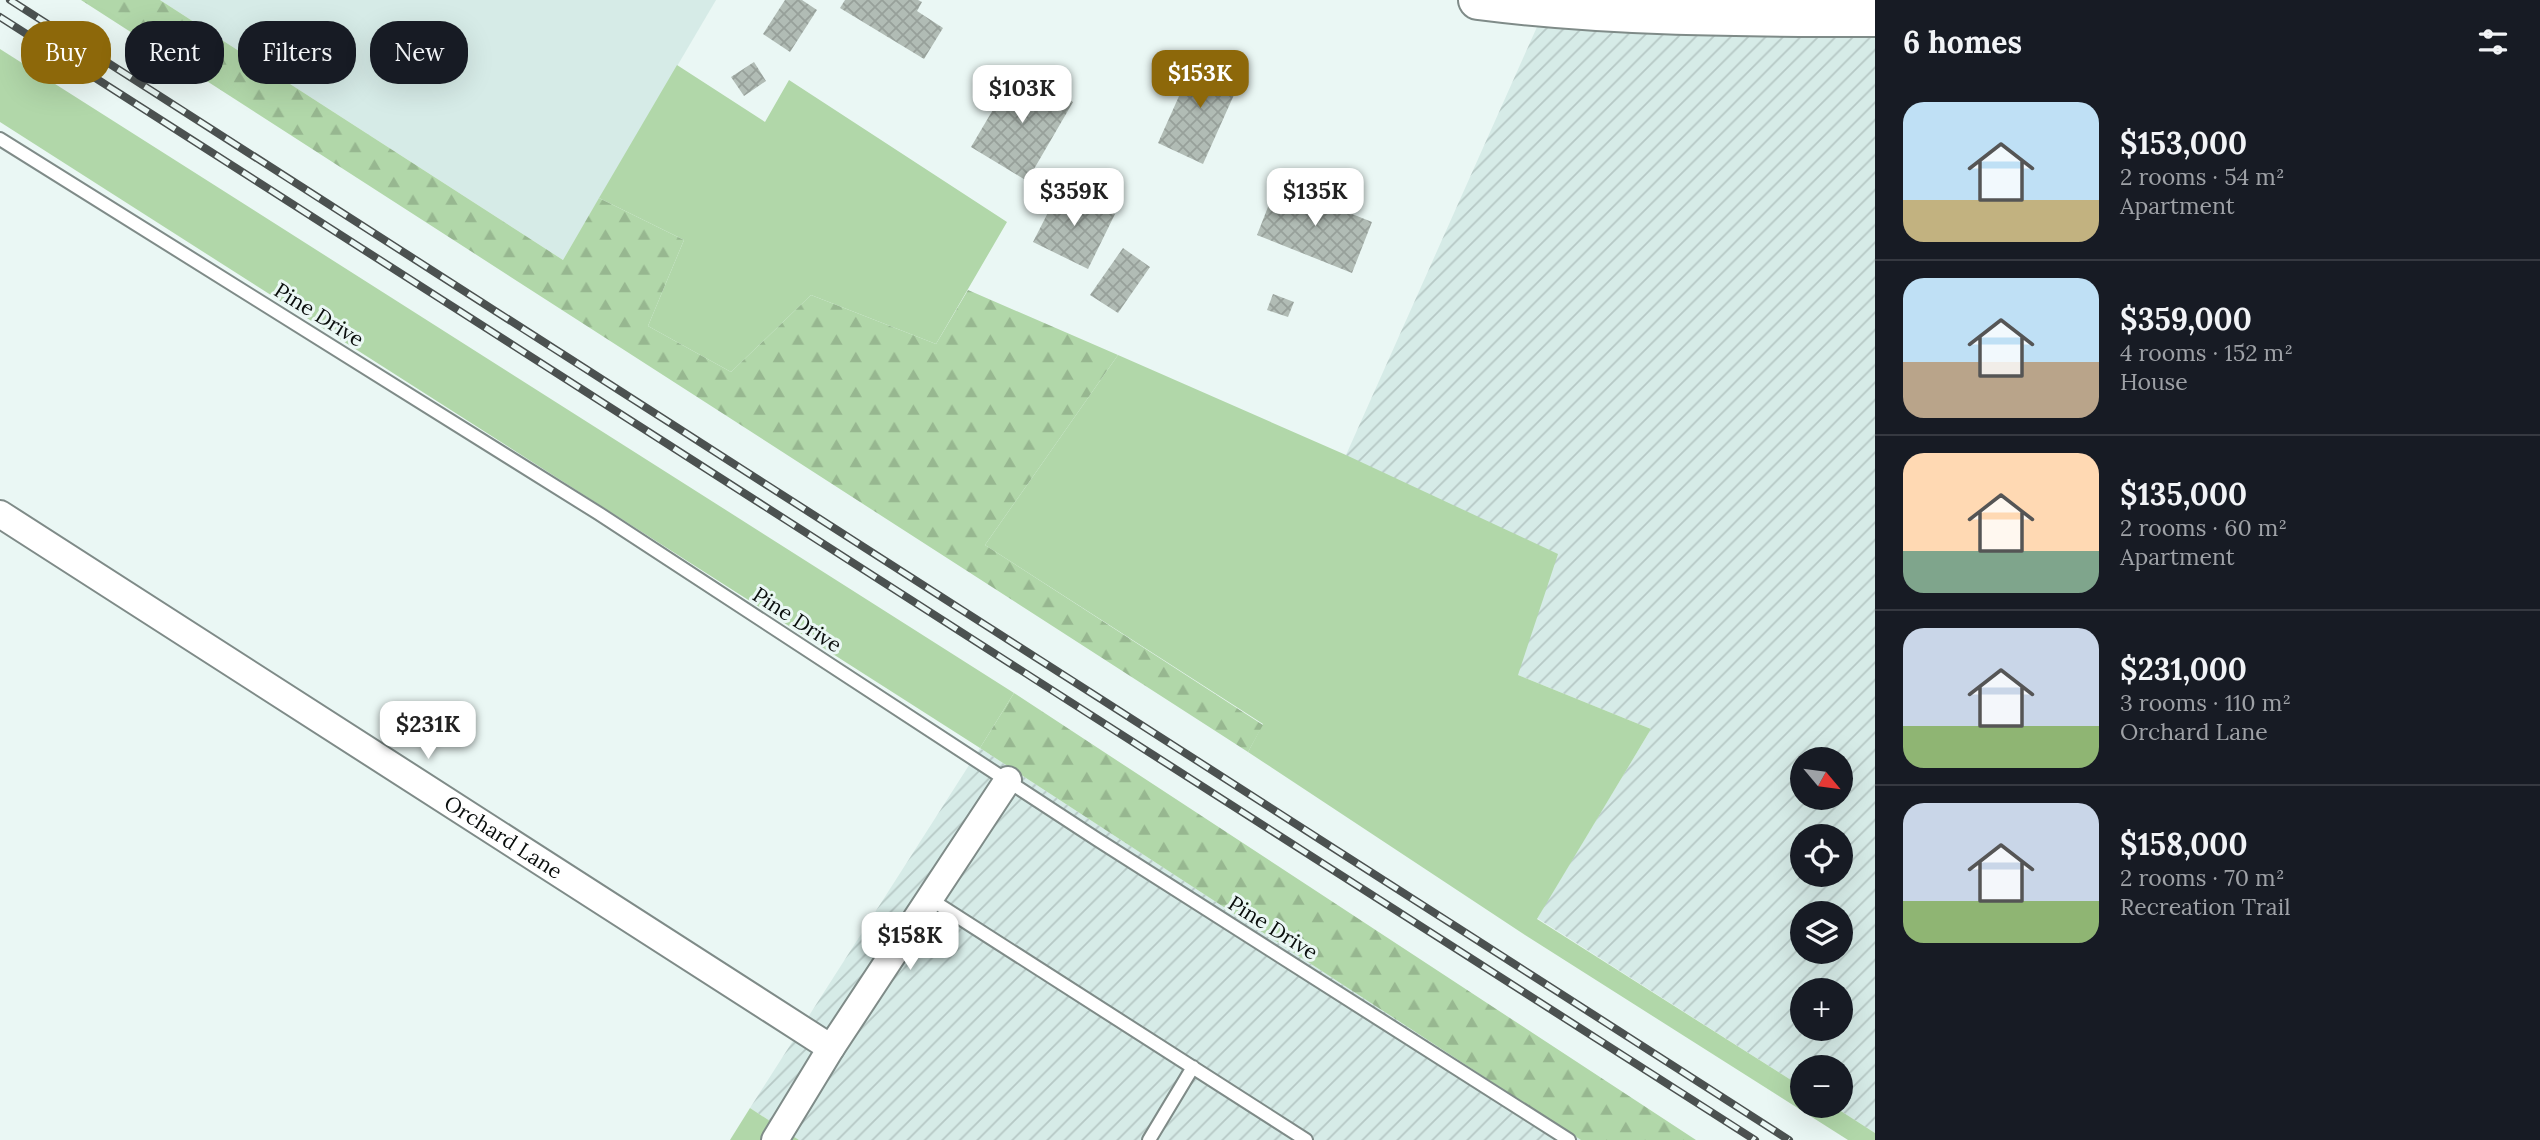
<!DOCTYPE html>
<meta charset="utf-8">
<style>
:root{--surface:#171b24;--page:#242831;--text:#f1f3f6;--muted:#9ea1a6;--line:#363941;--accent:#8d680a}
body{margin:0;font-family:Lora,serif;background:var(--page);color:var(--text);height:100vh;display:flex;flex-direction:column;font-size:26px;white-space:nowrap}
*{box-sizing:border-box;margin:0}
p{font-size:23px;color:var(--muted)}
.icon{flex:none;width:38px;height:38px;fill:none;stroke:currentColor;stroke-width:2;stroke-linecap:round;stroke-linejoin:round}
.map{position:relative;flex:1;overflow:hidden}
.side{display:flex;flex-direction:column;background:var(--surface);width:665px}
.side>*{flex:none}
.hud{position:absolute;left:21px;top:21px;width:665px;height:63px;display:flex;gap:14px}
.needle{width:46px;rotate:119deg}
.tools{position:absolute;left:1790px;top:747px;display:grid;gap:14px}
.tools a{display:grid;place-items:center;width:63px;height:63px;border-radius:50%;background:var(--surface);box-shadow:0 7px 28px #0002;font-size:35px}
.price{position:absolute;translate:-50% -60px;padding:0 16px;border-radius:14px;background:#fff;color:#222;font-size:23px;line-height:46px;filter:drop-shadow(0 2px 4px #0008)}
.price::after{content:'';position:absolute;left:50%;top:42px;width:21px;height:16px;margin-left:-10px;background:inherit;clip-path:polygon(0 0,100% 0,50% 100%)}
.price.active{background:var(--accent);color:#fff}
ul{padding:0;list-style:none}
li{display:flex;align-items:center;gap:21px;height:175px;padding:0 28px}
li+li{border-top:2px solid var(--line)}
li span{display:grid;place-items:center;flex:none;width:196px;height:140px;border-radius:21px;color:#555}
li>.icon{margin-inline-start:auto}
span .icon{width:84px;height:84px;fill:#fffc;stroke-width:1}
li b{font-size:30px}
h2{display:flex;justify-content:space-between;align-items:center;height:84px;padding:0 28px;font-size:30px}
.tag{padding:0 24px;border-radius:28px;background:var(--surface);box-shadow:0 7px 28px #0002;font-size:24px;line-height:63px}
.tag.active{background:var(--accent);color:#fff}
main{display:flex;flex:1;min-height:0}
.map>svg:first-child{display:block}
.built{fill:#d6ebe7}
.industrial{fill:url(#industrial-furrows);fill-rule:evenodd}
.green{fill:#b1d7a9}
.forest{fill:url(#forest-firs)}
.building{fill:url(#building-cross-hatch)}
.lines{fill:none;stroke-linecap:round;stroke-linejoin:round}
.service-casing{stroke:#7f8b88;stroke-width:16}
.minor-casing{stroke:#7f8b88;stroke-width:30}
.primary-casing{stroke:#7f8b88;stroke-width:42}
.service{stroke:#fff;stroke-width:12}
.minor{stroke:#fff;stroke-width:26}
.primary{stroke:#fff;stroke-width:38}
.rail-casing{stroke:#4b5150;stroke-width:8}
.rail{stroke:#eaf7f4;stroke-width:5;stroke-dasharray:16;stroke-linecap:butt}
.labels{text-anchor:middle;stroke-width:6;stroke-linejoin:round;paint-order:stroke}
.street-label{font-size:21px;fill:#090d0c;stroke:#eaf7f4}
</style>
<main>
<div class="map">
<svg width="1875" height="1140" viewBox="0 0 1875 1140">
<defs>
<pattern id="industrial-furrows" width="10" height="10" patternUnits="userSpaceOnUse" patternTransform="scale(1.75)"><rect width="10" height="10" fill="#d6ebe7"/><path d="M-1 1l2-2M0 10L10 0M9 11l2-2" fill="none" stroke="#b6c8c5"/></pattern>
<pattern id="forest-firs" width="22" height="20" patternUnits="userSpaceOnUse" patternTransform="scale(1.75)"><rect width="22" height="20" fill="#b1d7a9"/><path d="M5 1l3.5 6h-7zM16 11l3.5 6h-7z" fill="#97b790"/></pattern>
<pattern id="building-cross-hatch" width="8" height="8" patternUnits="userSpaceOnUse" patternTransform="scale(1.75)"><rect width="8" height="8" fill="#b1bcb5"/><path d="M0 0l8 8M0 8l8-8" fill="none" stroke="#97a09a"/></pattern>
</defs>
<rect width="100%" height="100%" fill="#eaf7f4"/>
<path class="built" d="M160,0H716L563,260Z"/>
<path class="industrial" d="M1549,0H1875V1133L1833,1106H1841V1068H1802V1087L1537,918L1651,729L1518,675L1346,455ZM1802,760H1841V798H1802ZM1802,836H1841V875H1802ZM1802,914H1841V952H1802ZM1802,990H1841V1029H1802Z
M980,748L1581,1140H799L750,1108Z"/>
<path class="green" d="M0,49L1014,693L980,748L0,122Z
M677,65L765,122L789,80L1007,222L936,344L811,295L731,372L648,326L684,240L599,198Z
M1118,355L1346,455L1558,554L1518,675L1651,729L1537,919L1802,1087V1106H1833L1875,1133V1140H1848L1525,935L1248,752L1263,724L985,545Z
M750,1108L799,1140H730Z"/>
<path class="forest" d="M81,0H160L563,260L599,198L684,240L648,326L731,372L811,295L936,344L968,290L1118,355L985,545L1263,725L1248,752Z
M1014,693L1696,1140H1581L980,748Z"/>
<path class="building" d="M785,0H802L817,10L790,52L763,34Z
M845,0H918L922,2L917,11L943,28L924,59L840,8Z
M1197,56L1242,77L1203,164L1158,143Z
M754,62L766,81L744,96L731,77Z
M1017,69L1073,102L1027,181L971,147Z
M1277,184L1372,222L1352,273L1257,235Z
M1061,187L1115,214L1088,269L1033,242Z
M1123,248L1150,267L1118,313L1090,295Z
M1273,294L1294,302L1288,317L1267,310Z"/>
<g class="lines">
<g class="service-casing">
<path id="service" d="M0,139L598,513L1098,840L1569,1140
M930,899L1306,1140
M1149,1140L1193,1067"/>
</g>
<g class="minor-casing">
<g id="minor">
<path id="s1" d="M0,514L831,1048"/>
<path d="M775,1140L831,1048L1008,780"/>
</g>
</g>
<g class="primary-casing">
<path id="primary" d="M1478,0C1610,17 1743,17 1875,17"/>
</g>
<use href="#service" class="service"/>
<use href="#minor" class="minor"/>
<use href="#primary" class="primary"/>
<g class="rail-casing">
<path id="rail" d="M10,0L1789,1140
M0,17L1755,1140"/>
</g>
<use href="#rail" class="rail"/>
</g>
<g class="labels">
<g class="street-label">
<text transform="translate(319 315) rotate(32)" y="7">Pine Drive</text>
<text transform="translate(797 620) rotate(33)" y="7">Pine Drive</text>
<text dy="7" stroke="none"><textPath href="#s1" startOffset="598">Orchard Lane</textPath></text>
<text transform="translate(1273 928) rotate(32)" y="7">Pine Drive</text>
</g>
</g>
</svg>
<div class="tools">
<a><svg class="needle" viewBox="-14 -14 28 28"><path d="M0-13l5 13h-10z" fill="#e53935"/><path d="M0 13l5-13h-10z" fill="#9ea1a6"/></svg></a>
<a><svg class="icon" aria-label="locate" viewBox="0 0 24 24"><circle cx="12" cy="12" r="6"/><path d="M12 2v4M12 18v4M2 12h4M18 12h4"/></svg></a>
<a><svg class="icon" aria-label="layers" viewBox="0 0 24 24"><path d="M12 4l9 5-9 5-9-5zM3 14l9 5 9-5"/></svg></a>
<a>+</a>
<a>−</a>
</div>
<b class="price active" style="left:1200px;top:110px">$153K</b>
<b class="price" style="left:1022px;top:125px">$103K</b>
<b class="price" style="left:1074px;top:228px">$359K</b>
<b class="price" style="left:1315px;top:228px">$135K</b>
<b class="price" style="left:428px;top:761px">$231K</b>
<b class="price" style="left:910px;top:972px">$158K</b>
<div class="hud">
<a class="tag active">Buy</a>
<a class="tag">Rent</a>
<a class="tag">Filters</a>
<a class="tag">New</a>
</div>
</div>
<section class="side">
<h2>6 homes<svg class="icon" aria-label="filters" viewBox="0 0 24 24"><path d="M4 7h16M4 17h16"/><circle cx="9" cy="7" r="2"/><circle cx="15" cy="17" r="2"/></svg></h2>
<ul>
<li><span style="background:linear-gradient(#bfe0f5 70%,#c2b280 0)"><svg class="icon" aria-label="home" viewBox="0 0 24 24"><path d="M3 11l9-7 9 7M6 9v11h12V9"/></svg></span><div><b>$153,000</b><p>2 rooms · 54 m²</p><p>Apartment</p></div></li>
<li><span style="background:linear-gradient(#bfe0f5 60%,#b9a48a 0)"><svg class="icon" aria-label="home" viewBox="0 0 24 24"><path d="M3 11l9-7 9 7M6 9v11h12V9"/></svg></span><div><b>$359,000</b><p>4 rooms · 152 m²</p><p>House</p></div></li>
<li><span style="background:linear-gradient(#ffd9b3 70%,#7fa58c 0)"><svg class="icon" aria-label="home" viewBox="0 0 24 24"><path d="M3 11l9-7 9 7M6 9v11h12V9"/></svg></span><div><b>$135,000</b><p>2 rooms · 60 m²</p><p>Apartment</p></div></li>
<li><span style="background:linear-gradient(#c9d6e8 70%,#8fb573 0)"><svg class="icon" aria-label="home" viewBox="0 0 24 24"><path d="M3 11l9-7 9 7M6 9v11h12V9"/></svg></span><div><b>$231,000</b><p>3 rooms · 110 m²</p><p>Orchard Lane</p></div></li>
<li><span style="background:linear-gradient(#c9d6e8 70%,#8fb573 0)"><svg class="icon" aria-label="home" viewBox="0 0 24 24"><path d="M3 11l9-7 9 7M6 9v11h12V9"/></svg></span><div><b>$158,000</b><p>2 rooms · 70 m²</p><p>Recreation Trail</p></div></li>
</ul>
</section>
</main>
